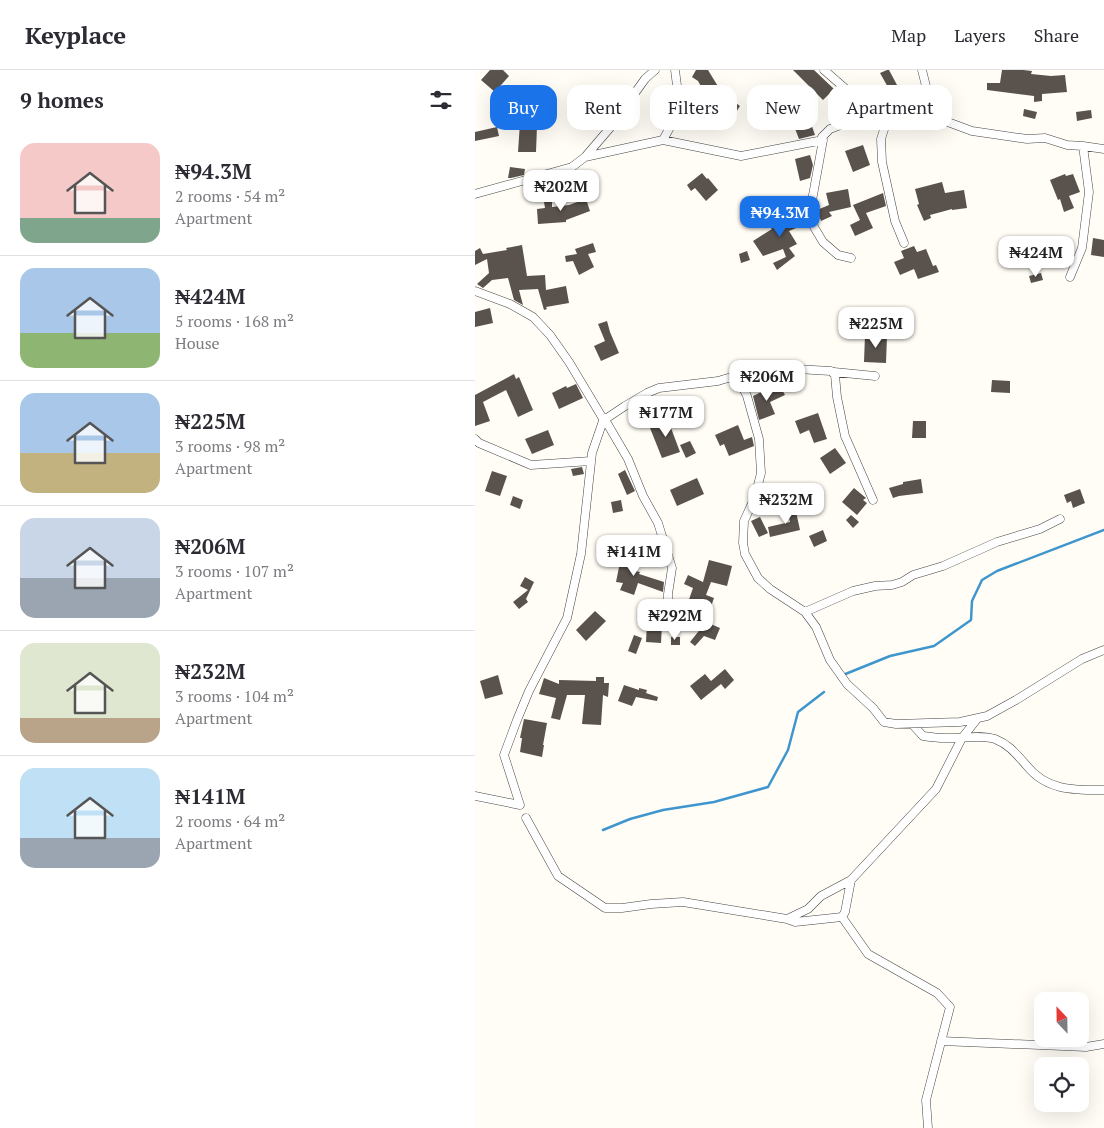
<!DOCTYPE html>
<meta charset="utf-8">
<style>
:root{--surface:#fff;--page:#f7f7f7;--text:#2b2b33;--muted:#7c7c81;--line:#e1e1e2;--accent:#1a73e8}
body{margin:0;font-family:"PT Serif",serif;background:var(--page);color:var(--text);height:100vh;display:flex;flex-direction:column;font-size:19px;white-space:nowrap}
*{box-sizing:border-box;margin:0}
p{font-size:16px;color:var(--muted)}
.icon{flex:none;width:28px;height:28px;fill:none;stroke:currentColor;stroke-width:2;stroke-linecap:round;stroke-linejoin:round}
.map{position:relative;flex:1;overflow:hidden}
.side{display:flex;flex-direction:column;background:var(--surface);width:475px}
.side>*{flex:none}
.hud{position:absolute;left:15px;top:15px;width:475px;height:45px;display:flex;gap:10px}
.needle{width:32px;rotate:338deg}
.buttons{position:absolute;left:559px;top:922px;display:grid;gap:10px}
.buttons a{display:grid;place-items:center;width:55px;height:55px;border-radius:10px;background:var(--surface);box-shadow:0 5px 20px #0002;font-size:25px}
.price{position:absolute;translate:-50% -42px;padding:0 11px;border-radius:10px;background:#fff;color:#222;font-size:16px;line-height:32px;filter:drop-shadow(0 1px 2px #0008)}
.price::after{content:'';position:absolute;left:50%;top:30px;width:15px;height:11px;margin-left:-8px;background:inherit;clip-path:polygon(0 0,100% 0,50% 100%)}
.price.current{background:var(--accent);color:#fff}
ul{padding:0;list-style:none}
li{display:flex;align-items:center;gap:15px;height:125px;padding:0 20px}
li+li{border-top:1px solid var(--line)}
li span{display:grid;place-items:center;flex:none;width:140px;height:100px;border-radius:15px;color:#555}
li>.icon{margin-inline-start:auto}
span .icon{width:60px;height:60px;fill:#fffc;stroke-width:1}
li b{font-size:21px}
h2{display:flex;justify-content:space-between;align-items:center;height:60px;padding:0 20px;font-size:21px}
.pill{padding:0 18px;border-radius:15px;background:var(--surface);box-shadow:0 5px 20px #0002;font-size:18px;line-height:45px}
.pill.current{background:var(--accent);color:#fff}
header{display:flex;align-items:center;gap:30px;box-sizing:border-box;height:70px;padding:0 25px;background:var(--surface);border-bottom:1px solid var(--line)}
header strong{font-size:24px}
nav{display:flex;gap:28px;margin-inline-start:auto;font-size:18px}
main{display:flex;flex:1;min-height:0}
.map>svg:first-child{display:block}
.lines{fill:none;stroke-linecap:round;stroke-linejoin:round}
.stream{stroke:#3f96cf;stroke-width:2.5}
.building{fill:#5a524d}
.street-casing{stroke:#444;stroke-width:9}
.street{stroke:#fff;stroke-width:8}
</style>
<header>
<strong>Keyplace</strong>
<nav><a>Map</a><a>Layers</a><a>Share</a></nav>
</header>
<main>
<section class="side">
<h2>9 homes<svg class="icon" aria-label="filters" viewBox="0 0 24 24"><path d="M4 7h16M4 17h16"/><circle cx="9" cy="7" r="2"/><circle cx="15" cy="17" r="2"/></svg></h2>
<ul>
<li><span style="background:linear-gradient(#f6c9c9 75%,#7fa58c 0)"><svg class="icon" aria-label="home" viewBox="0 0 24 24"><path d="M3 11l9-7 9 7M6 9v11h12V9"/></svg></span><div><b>₦94.3M</b><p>2 rooms · 54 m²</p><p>Apartment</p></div></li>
<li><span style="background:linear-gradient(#a9c7e8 65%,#8fb573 0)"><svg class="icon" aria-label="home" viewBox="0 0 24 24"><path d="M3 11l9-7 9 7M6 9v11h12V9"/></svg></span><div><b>₦424M</b><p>5 rooms · 168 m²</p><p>House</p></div></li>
<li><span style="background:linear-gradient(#a9c7e8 60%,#c2b280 0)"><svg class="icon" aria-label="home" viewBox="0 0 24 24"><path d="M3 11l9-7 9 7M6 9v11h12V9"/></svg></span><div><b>₦225M</b><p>3 rooms · 98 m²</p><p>Apartment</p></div></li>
<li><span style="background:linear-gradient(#c9d6e8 60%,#9aa5b1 0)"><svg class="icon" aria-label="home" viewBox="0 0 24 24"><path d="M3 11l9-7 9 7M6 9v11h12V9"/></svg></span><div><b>₦206M</b><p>3 rooms · 107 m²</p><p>Apartment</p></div></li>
<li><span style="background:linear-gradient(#dfe7d0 75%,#b9a48a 0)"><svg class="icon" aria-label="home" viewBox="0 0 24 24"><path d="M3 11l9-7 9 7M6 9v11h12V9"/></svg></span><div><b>₦232M</b><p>3 rooms · 104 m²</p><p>Apartment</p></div></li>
<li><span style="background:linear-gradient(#bfe0f5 70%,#9aa5b1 0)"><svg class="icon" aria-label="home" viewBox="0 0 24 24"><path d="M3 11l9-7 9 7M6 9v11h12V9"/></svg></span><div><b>₦141M</b><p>2 rooms · 64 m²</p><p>Apartment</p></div></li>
</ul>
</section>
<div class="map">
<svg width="629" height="1058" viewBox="0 0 629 1058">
<rect width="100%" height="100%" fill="#fffdf5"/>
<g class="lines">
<path class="stream" d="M368,605L415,586L459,576L496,550L497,531L507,510L522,501L629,460
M128,760L155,749L188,740L239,732L293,717L313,680L323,642L349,622"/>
</g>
<path class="building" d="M15,0H28L34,6L20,22L6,10Z
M221,0H233L244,18L231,25L223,11L217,7Z
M318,0H339L359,19L348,30Z
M412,0H414L422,15L414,19L405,3Z
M527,0H548L557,1L556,4L576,6L590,5L592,22L567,24V31L559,32V26L512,20V13H525Z
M50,28H65L64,35L70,36L69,57L62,56L61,82H43L46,38L50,39Z
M258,31L265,36L256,50L249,45Z
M304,37L308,47L301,50L296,41Z
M549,39L562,42L560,49L548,46Z
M616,40L617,48L602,51L601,42Z
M332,42L340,65L324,69L316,48Z
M22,57L24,66L0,71V62Z
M388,75L395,95L378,102L370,81Z
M335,85L338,95L335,108L325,111L320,89Z
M35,97L50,99L49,105L36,108H33Z
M227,103L232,109L233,108L243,120L231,131L220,118L216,121L212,115Z
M590,104L591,106L598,104L605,122L594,126L599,138L589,142L585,129L583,130L575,110Z
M467,112L470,123L489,120L492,138L477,140V139L455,145L456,148L449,151L442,135L444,134L440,119Z
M373,119L376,137L354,142L357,146L346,151L342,140L354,135L351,123Z
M408,123L411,136L391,143L398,158L380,166L375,155L385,150L378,135Z
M111,129L115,141L91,150V152L63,154L62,139L70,138L69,132L77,131V137L94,135Z
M326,142L331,154L314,161L322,174L314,178L320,186L302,200L298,193L311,187L308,179L288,186L278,171L297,159L293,155L298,150L301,153Z
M618,168L629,170V187L616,185Z
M118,173L121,182L113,184L119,197L104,205L98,191L91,192L90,186L102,184L100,179Z
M47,175L52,206L70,205L71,220L91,216L94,233L71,237L72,239L69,240L63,219L44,220L48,235L39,230L33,208L17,210L8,218L2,214L14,203L12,189L0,195V181L5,178L8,184L32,180L31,178Z
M439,176L442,182L451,179L458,196L461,195L464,202L443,209L439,199L425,205L419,192L429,188L426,181Z
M272,181L275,190L266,193L264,184Z
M566,203L568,210L556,213L554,206Z
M15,238L18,253L0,257V242Z
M132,251L135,262L144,283L126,291L119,276L130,271L123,254Z
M390,265L412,266L411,293L389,292Z
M39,304L41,309L44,307L58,340L43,347L31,320L8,332L15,351L0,356V325Z
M517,310L535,311V323L516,322Z
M101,314L108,328L84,339L77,323L91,316L92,318Z
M305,316L310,325L295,332L300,344L284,350L278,326L295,318L296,320Z
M343,343L352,369L339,373L334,360L325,364L320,351Z
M201,346L205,353L196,358L205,382L187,388L175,358L185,354L186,355Z
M438,351H451V368H437Z
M263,355L269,370L277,367L279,376L254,386L249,374L245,376L240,365Z
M73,360L79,375L57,384L50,369Z
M215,371L221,383L211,388L205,375Z
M360,378L371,393L355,404L345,388Z
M107,397L109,404L98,406L96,399Z
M150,400L160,421L152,425L143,404Z
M17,401L32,406L25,426L10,421Z
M222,408L229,424L202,436L195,420Z
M446,409L448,423L424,426L418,428L414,418L428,414V412Z
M379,418L391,428L388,430L392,433L382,445L367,432Z
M605,419L610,433L598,438L596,431L592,433L589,425Z
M38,426L48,430L45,439L35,435Z
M146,430L148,441L138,443L136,432Z
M320,437L325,460L295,467L293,457L315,452L312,439Z
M376,445L384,452L378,458L371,450Z
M285,447L293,463L284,467L276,451Z
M348,460L352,471L339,477L334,466Z
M147,482L159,484L156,500L165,502L164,504L189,512L188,522L163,513L159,525L145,520L148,513L141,512Z
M234,490L257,496L252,516L236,512L231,525L239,528L232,548L210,541L218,518L209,514L213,505L228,512Z
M50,507L59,512L51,529L53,532L44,539L38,532L53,520L45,516Z
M120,541L131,551L111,571L101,560Z
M172,552L187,553L186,573L171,572Z
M231,552L245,558L240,570L229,566L220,576L215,572Z
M159,565L167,568L161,584L153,581Z
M196,567H205V575H196Z
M250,599L259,610L250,619L246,614L226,630L215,616L230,604L236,611Z
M23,605L28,624L10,629L5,611Z
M121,607H129V613H134L133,627L128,625L126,655L107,654L110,625H92L85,650L76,648L81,628L64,624L69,608L84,614V610L121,611Z
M149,615L164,620V618L172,620L171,623L183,627L182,631L161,627L157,636L143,631Z
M49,649L72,653L68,675H69L67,687L45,682L47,668H45Z"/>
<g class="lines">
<g class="street-casing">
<path id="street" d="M349,0L403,47L412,50L427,49L460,53L462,48L497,61L552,69L570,68L592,75L608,76L614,122L607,178L595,207
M447,0L460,53
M412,50L406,69L407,92L420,151L429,173
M188,70L205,39L200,0
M608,76L629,79
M110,87L188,70L266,86L348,70
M0,124L97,97L110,87L134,59L170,9L180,0
M376,188L363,185L348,172L339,157L336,136L348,70L347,67L355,59L389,46L396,40
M0,221L35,234L58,247L75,265L94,292L127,347L129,348H132L150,336L172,323L184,318L243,311L253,308L263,310L268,318L272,326L284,369L286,403L280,427L269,451L268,473L270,484L283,508L295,519L330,542L341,557L355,590L372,614L398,638L409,652L421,654L485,652L512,646L541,630L607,589L629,580
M359,302L400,306
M259,309V306C285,296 328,299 356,301L360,305L362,327L370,366L398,430
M129,348L153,389L168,426L183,453L197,498L193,524V553
M0,369L4,373L56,395L116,391
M330,542L378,521L400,516L417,515L427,512L438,505L468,496L522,472L565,459L585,449
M437,654L448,666C455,667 463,668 470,668C486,669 505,664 520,669C535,675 542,685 552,696C572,721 600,720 629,720
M0,726L45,735L29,685L42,650L54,621L92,548L106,484L117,383L129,348
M51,748L83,806L130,838H147L176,834L208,832L312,849L320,852L367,847
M367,847L393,884L462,923L475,937L451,1030L453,1058
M367,847L370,842L376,810
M312,849L333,839L346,826L376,810L461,719L487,668L502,649
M466,971L611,977L629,974"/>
</g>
<use href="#street" class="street"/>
</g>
</svg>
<div class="buttons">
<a><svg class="needle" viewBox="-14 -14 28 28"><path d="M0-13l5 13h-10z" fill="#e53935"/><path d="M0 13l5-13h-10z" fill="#7c7c81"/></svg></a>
<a><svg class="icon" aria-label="locate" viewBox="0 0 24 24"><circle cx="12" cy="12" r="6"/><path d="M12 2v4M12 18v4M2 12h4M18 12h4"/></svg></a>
</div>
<b class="price" style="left:86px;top:142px">₦202M</b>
<b class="price current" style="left:305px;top:168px">₦94.3M</b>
<b class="price" style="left:561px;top:208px">₦424M</b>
<b class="price" style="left:401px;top:279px">₦225M</b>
<b class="price" style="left:292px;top:332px">₦206M</b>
<b class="price" style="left:191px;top:368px">₦177M</b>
<b class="price" style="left:311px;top:455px">₦232M</b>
<b class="price" style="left:159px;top:507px">₦141M</b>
<b class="price" style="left:200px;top:571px">₦292M</b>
<div class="hud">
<a class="pill current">Buy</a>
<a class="pill">Rent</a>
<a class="pill">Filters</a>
<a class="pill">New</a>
<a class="pill">Apartment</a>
</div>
</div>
</main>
